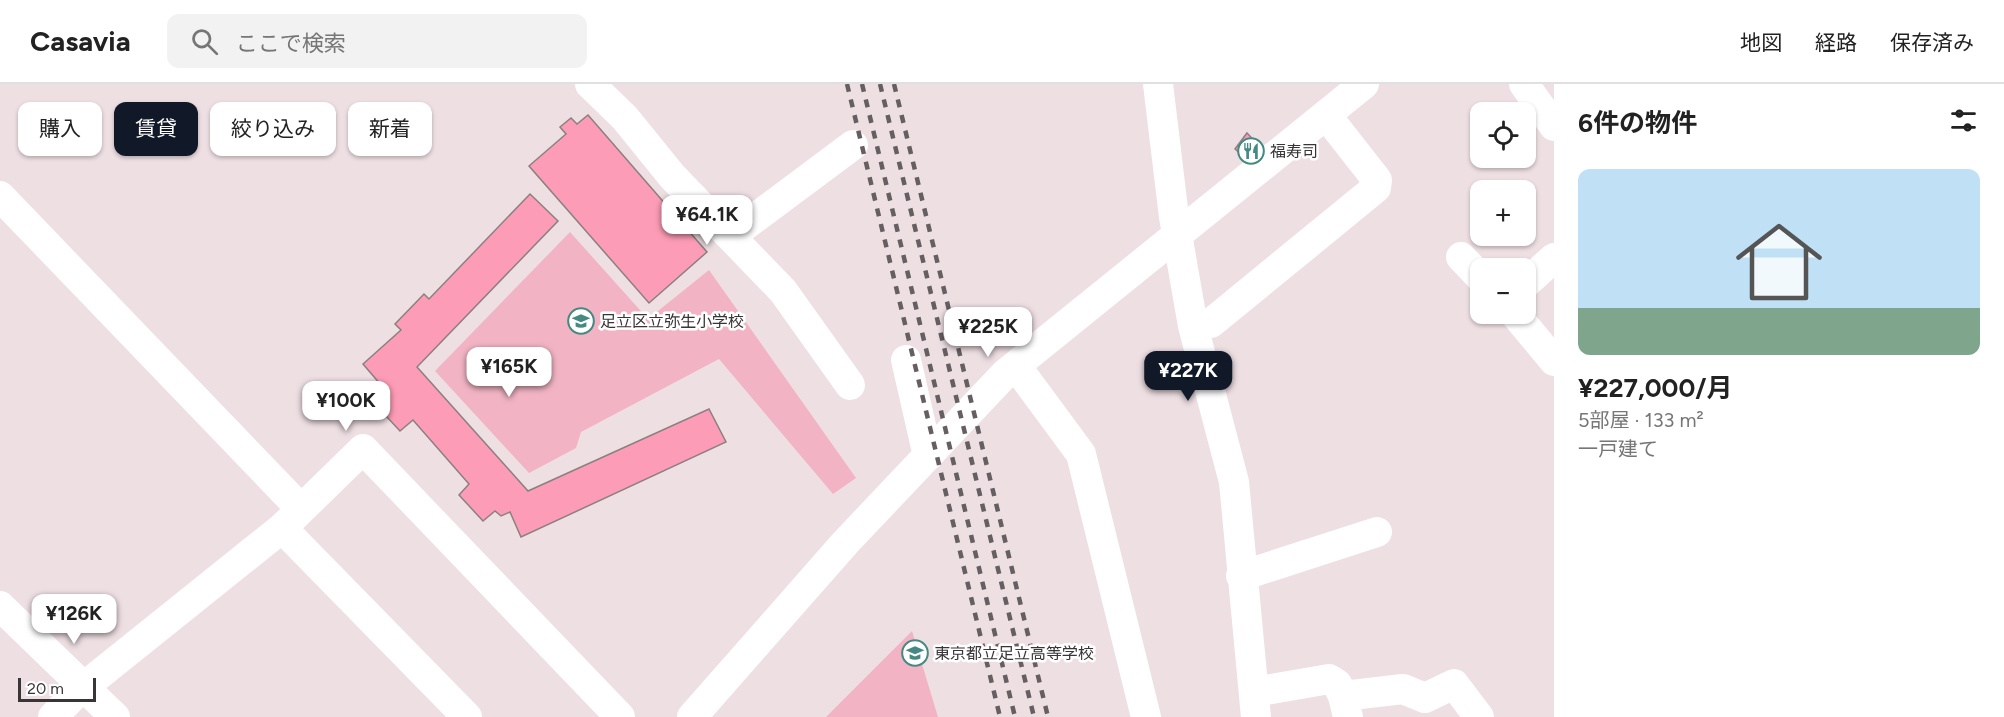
<!DOCTYPE html>
<html lang="ja">
<meta charset="utf-8">
<style>
:root{--surface:#fff;--page:#f2f2f2;--text:#222;--muted:#767676;--line:#e0e0e0;--accent:#111827}
body{margin:0;font-family:Figtree,"Noto Sans JP",sans-serif;background:var(--page);color:var(--text);height:100vh;display:flex;flex-direction:column;font-size:22px;white-space:nowrap}
*{box-sizing:border-box;margin:0}
p{font-size:20px;color:var(--muted)}
.icon{flex:none;width:33px;height:33px;fill:none;stroke:currentColor;stroke-width:2;stroke-linecap:round;stroke-linejoin:round}
.map{position:relative;flex:1;overflow:hidden}
.drawer{display:flex;flex-direction:column;background:var(--surface);width:450px}
.drawer>*{flex:none}
.guide{position:absolute;left:18px;top:18px;width:570px;height:54px;display:flex;gap:12px}
.tools{position:absolute;left:1470px;top:18px;display:grid;gap:12px}
.tools a{display:grid;place-items:center;width:66px;height:66px;border-radius:12px;background:var(--surface);box-shadow:0 2px 4px #0004;font-size:30px}
.scale{position:absolute;left:18px;bottom:15px;width:78px;box-sizing:border-box;padding-left:6px;border:3px solid #393435;border-top:0;font-size:16px;line-height:21px;white-space:nowrap;color:#393435;-webkit-text-stroke:4px #fff;paint-order:stroke}
.price{position:absolute;translate:-50% -51px;padding:0 14px;border-radius:12px;background:#fff;color:#222;font-size:20px;line-height:39px;filter:drop-shadow(0 2px 3px #0008)}
.price::after{content:'';position:absolute;left:50%;top:36px;width:18px;height:14px;margin-left:-9px;background:inherit;clip-path:polygon(0 0,100% 0,50% 100%)}
.price.active{background:var(--accent);color:#fff}
ul{padding:0;list-style:none}
li{display:grid;align-content:center;gap:12px;height:318px;padding:0 24px}
li span{display:grid;place-items:center;height:186px;border-radius:12px;color:#555}
li>.icon{margin-inline-start:auto}
span .icon{width:108px;height:108px;fill:#fffc;stroke-width:1}
li b{font-size:26px}
h2{display:flex;justify-content:space-between;align-items:center;height:72px;padding:0 24px;font-size:26px}
.pill{padding:0 21px;border-radius:12px;background:var(--surface);box-shadow:0 2px 4px #0004;font-size:21px;line-height:54px}
.pill.active{background:var(--accent);color:#fff}
header{display:flex;align-items:center;gap:36px;box-sizing:border-box;height:84px;padding:0 30px;background:var(--surface);border-bottom:2px solid var(--line)}
header strong{font-size:28px}
nav{display:flex;gap:33px;margin-inline-start:auto;font-size:21px}
.search{width:420px;height:54px;background:var(--page);display:flex;align-items:center;gap:15px;box-sizing:border-box;padding:0 21px;border-radius:12px;color:var(--muted);font-size:22px}
main{display:flex;flex:1;min-height:0}
.map>svg:first-child{display:block}
.green{fill:#f2b4c4}
.building{fill:#fd9cb7;stroke:#8c7f82;stroke-width:1.5}
.lines{fill:none;stroke-linecap:round;stroke-linejoin:round}
.minor{stroke:#fff;stroke-width:30}
.rail{stroke:#665f61;stroke-width:4.5;stroke-dasharray:8 8;stroke-linecap:butt}
.labels{text-anchor:middle;stroke-width:5;stroke-linejoin:round;paint-order:stroke}
.poi-label{font-size:16px;fill:#393435;stroke:#fff;text-anchor:start}
</style>
<header>
<strong>Casavia</strong>
<div class="search"><svg class="icon" aria-label="search" viewBox="0 0 24 24"><circle cx="10" cy="10" r="6"/><path d="M15 15l6 6"/></svg>ここで検索</div>
<nav><a>地図</a><a>経路</a><a>保存済み</a></nav>
</header>
<main>
<div class="map">
<svg width="1554" height="633" viewBox="0 0 1554 633">
<rect width="100%" height="100%" fill="#eedfe3"/>
<path class="green" d="M570,148L648,235L709,186L856,394L833,410L719,275L581,348L576,364L529,389L435,287Z
M912,547L938,633H826Z"/>
<path class="building" d="M588,31L707,168L649,219L529,82L566,50L560,43L571,34L577,40Z
M1247,49L1267,70L1254,82L1235,65Z
M530,110L558,137L417,283L528,407L709,325L726,358L521,453L510,428L501,432L495,427L483,437L459,411L469,400L413,336L400,347L374,319L387,308L363,280L401,246L395,240L424,210L429,215Z"/>
<g class="lines">
<path class="minor" d="M590,0L625,34L672,92L783,207L850,301
M1158,0L1174,133L1193,242L1234,398L1256,633
M1524,0L1554,42
M0,112L301,425
M731,152L853,61
M1461,173L1480,193
M1526,199L1554,174
M1515,230L1554,277
M1193,242L1211,239L1376,104L1377,96L1326,31
M906,276L928,372
M1016,282L1081,370L1146,633
M282,444L467,633
M1241,492L1377,448
M0,522L115,633
M1254,608L1329,595L1337,600L1343,612
M53,633L75,610L282,444L363,365L620,633
M692,633L845,459L1005,290L1364,0
M1348,633L1343,612L1403,605L1425,614L1454,600L1479,633"/>
<path class="rail" d="M847,0L1000,633
M862,0L1015,633
M880,0L1034,633
M894,0L1048,633"/>
</g>
<defs>
<g id="restaurant-ring" transform="scale(1.35)"><circle r="9.5" fill="#fff" stroke="#448a83" stroke-width="1.5"/><path d="M-5-6h1v4h1v-4h1v4h1v-4h1v5L-1.5 .5V6h-2V.5L-5-1ZM5-6V6H3V1.5H1.5Q1.5-4 5-6Z" fill="#448a83"/></g>
<g id="school-ring" transform="scale(1.35)"><circle r="9.5" fill="#fff" stroke="#448a83" stroke-width="1.5"/><path d="M0-5L7-2L0 1L-7-2ZM-4 1L0 2.5L4 1V4Q0 6-4 4Z" fill="#448a83"/></g>
</defs>
<g fill-rule="evenodd">
<use href="#restaurant-ring" x="1251" y="67"/>
<use href="#school-ring" x="581" y="237"/>
<use href="#school-ring" x="915" y="569"/>
</g>
<g class="labels">
<g class="poi-label">
<text x="1270" y="73">福寿司</text>
<text x="600" y="243">足立区立弥生小学校</text>
<text x="934" y="575">東京都立足立高等学校</text>
</g>
</g>
</svg>
<div class="tools">
<a><svg class="icon" aria-label="locate" viewBox="0 0 24 24"><circle cx="12" cy="12" r="6"/><path d="M12 2v4M12 18v4M2 12h4M18 12h4"/></svg></a>
<a>+</a>
<a>−</a>
</div>
<div class="scale">20 m</div>
<b class="price" style="left:707px;top:162px">¥64.1K</b>
<b class="price" style="left:988px;top:274px">¥225K</b>
<b class="price" style="left:509px;top:314px">¥165K</b>
<b class="price active" style="left:1188px;top:318px">¥227K</b>
<b class="price" style="left:346px;top:348px">¥100K</b>
<b class="price" style="left:74px;top:561px">¥126K</b>
<div class="guide">
<a class="pill">購入</a>
<a class="pill active">賃貸</a>
<a class="pill">絞り込み</a>
<a class="pill">新着</a>
</div>
</div>
<section class="drawer">
<h2>6件の物件<svg class="icon" aria-label="filters" viewBox="0 0 24 24"><path d="M4 7h16M4 17h16"/><circle cx="9" cy="7" r="2"/><circle cx="15" cy="17" r="2"/></svg></h2>
<ul>
<li><span style="background:linear-gradient(#bfe0f5 75%,#7fa58c 0)"><svg class="icon" aria-label="home" viewBox="0 0 24 24"><path d="M3 11l9-7 9 7M6 9v11h12V9"/></svg></span><div><b>¥227,000/月</b><p>5部屋 · 133 m²</p><p>一戸建て</p></div></li>
</ul>
</section>
</main>
